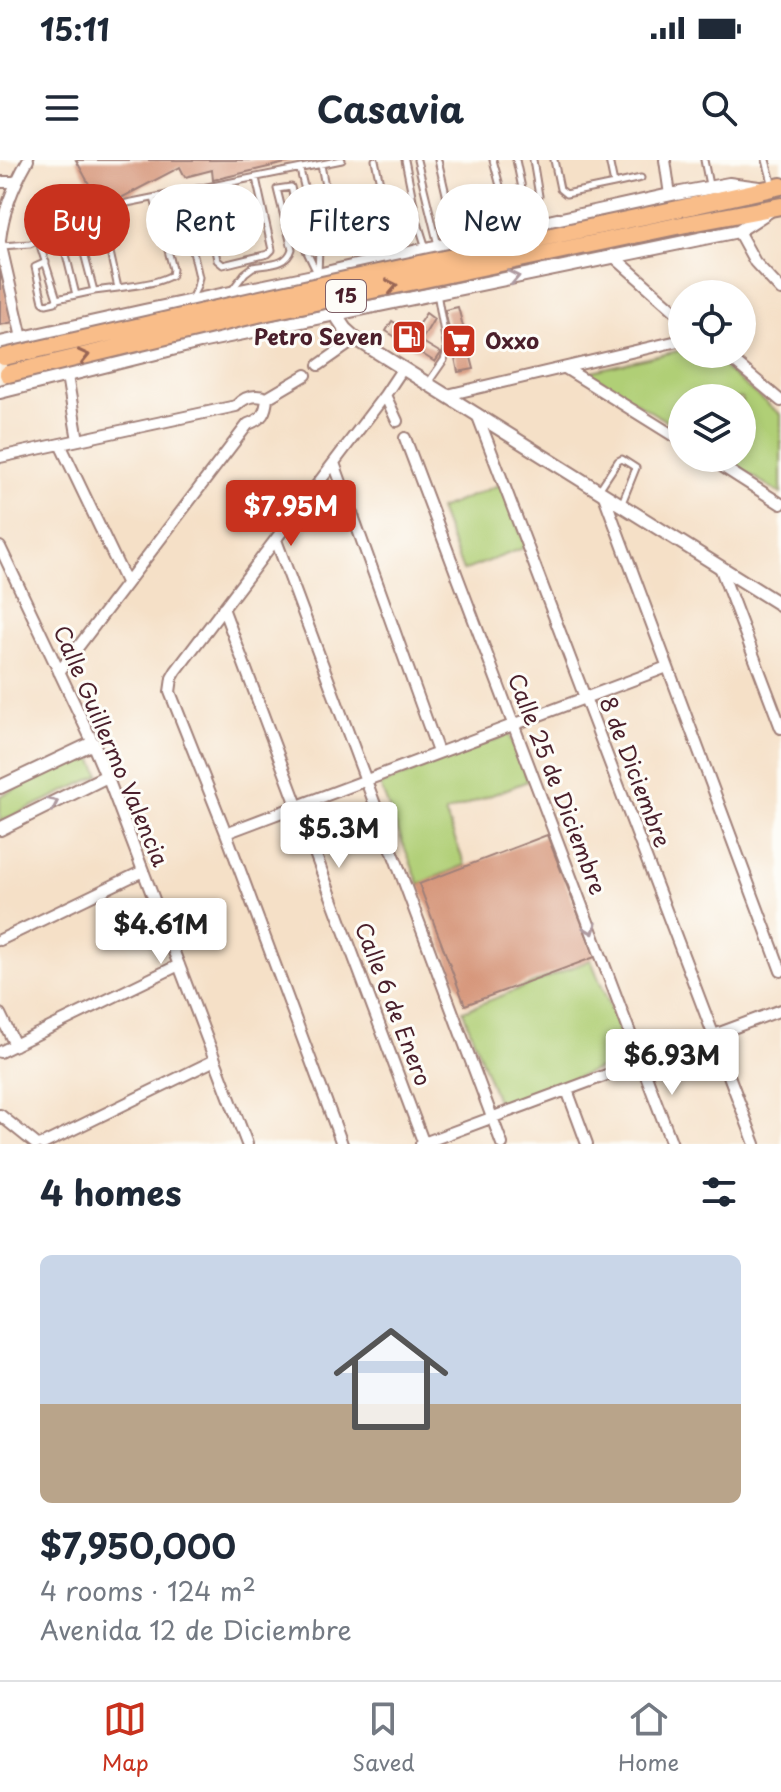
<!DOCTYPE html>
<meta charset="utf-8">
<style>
:root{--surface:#fff;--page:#f2f2f3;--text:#1f2937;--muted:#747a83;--line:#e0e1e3;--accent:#c8321e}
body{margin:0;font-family:"Playpen Sans",sans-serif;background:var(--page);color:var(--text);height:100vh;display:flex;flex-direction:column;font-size:30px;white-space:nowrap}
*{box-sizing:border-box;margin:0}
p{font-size:26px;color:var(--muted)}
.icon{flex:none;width:44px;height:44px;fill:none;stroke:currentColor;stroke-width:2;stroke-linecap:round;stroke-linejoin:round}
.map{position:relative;height:984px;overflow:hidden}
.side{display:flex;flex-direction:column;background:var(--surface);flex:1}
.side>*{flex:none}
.banner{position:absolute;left:24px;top:24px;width:734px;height:72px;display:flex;gap:16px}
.fabs{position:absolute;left:668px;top:120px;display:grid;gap:16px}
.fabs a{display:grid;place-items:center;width:88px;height:88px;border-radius:50%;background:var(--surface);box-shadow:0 4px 12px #0003;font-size:40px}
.price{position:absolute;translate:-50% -68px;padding:0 18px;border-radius:8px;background:#fff;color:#222;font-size:26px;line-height:52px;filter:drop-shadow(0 2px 4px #0008)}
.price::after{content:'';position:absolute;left:50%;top:48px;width:24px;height:18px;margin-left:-12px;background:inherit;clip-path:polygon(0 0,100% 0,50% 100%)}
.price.selected{background:var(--accent);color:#fff}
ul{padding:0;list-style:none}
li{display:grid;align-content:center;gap:16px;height:424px;padding:0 40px}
li span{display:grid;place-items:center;height:248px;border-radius:12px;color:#555}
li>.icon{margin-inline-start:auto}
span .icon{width:144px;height:144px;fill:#fffc;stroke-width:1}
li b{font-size:34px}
h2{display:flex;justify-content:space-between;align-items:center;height:96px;padding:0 40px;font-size:34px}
.tag{padding:0 28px;border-radius:36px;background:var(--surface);box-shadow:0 4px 12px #0003;font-size:28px;line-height:72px}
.tag.selected{background:var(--accent);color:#fff}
.status{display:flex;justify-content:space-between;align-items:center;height:56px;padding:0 40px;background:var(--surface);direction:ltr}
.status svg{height:22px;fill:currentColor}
header{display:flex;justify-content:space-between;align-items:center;height:104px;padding:0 40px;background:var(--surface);font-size:36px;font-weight:700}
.dock{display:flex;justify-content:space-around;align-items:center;height:112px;border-top:2px solid var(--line);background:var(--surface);font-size:22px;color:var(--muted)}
.dock a{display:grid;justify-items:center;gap:4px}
.dock .selected{color:var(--accent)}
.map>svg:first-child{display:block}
.green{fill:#b0cf76;stroke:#7d7750;stroke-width:2}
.building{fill:#d59478}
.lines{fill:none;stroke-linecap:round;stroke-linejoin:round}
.service-casing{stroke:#a08079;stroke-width:9}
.minor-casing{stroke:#a08079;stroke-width:14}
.tertiary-casing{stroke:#a08079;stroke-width:16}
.trunk-casing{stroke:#a08079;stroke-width:20}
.service{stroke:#fff;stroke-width:5}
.minor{stroke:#fff;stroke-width:10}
.tertiary{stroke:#fff;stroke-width:12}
.trunk{stroke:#f9bd89;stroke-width:16}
.trunk-bridge-casing{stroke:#a08079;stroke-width:20;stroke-linecap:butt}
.trunk-bridge{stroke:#f9bd89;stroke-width:16}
.oneway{stroke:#ae9aa0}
.oneway2{stroke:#965}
.labels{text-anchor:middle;stroke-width:6;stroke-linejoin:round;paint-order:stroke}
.shield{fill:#fdfcf7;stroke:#806168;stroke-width:2}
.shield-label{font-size:20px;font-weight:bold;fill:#4a1f2b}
.poi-label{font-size:22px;font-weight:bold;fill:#4a1f2b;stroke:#fdfcf7;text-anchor:end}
.street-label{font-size:22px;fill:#4a1f2b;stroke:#fdfcf7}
</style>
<div class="status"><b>15:11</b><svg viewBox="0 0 49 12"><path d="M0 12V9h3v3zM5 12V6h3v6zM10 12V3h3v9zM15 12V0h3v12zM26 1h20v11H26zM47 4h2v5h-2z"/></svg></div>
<header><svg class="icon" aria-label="menu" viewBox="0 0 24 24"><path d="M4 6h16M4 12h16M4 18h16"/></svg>Casavia<svg class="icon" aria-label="search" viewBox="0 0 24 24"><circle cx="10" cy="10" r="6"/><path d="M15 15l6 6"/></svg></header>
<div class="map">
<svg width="781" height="984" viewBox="0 0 781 984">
<rect width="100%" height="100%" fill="#fdfcf7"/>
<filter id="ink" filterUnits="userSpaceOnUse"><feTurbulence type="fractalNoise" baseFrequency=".0125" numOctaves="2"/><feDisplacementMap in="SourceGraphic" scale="16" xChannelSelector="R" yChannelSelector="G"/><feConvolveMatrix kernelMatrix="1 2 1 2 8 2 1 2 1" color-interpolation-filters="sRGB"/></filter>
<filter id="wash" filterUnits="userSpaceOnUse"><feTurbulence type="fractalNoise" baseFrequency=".006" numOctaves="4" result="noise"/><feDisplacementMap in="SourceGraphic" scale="32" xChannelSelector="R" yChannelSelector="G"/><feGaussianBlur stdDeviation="1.8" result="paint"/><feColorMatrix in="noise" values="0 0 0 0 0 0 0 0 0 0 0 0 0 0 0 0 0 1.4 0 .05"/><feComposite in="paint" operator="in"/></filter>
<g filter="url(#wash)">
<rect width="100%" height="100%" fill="#f5e0c7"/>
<path class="green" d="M682,190V194H707L781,255V334L724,298H742V238H682V271L588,212Z
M501,324L526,387L463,411L439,349Z
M509,574L528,621L445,653L465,705L419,724L380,625Z
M89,592L100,615L0,662V636Z
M591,800L630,896L545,930L499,946L463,851Z"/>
<g id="blocks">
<path class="building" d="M76,0H294V1L213,20L212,10L185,17L180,7L102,48Z
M0,110L13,162L0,165Z
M458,147L474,209L458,212L445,150Z
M426,153L434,159L421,181L441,193L435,202L386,171L392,161L412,174Z
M547,675L595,797L465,845L419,724Z"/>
</g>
</g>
<g filter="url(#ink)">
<use href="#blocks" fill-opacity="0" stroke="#a08079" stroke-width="2"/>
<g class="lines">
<g class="service-casing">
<path id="service" d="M405,0L417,60L426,88
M417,0L438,85
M438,0L450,51L456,55L498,46L501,43L503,37L493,0
M516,0L526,47L525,66
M533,0L539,36L534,62
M554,0L560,29L566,34L614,24L609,0
M704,0L709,25
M766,0L773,26
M321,5L334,73L340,78L385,69L389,65L375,0
M300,10L319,88L318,114
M614,24L641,18
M203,28L217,100L223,105L268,94L272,90L256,18
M179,32L199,117L197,127L191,139
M101,52L118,128C136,125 156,124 172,115L173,109L154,38
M60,70L76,135
M38,79L57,139L55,142L46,144L43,142L35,107L46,102
M1,86L30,84L101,52L127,43L342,0
M232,130L245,113L253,107C269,104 287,106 292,89L277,29L291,27L306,90L318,115
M94,131L118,128
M57,139L94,131L76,63
M428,223L444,200L447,190L437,133
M599,330L618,301L622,299L636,308L622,343"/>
</g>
<g class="minor-casing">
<path id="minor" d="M665,0L670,35
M0,22H15
M738,71L755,102L781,130
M0,80C3,51 13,26 28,0
M0,82L22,178
M612,95L682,157
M725,194L781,241
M319,205L356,179
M565,208L682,281
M67,216L78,280
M385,235L397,261
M447,235L682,180
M477,254L755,984
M405,278L672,984
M60,284L126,422
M0,297L236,246C245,236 255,234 267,238L306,215
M709,298L781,344
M334,303L438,592
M603,333L781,811
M276,380L502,984
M0,387L93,583
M720,407L781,568
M223,448L424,984
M59,512L248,264C262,259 266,253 267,238
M107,616L247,984
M226,673L667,507
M0,780L143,711
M0,854L15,885
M0,892L179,805
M567,930L587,984
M0,955L36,984
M43,984L215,900
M342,984L226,673L170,532L172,518L176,511L385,235L403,208
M421,984L781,850"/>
</g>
<g class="tertiary-casing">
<path id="tertiary" d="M331,148L345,169L356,179L781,445
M0,183L144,151L318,115L426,89L670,35L729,24L759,28
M0,232L200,182L738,71L769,51
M0,627L93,583L107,616L0,669"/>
</g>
<g class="trunk-casing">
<path id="trunk" d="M678,49L781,26
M686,64L781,46"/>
</g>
<use href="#service" class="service"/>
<use href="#minor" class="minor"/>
<use href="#tertiary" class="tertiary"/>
<use href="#trunk" class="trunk"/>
<g class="trunk-bridge-casing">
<path id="trunk-bridge" d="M4,197L331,123L678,49
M8,214L258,154L686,64"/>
</g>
<use href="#trunk-bridge" class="trunk-bridge"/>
</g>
<defs><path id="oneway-chevron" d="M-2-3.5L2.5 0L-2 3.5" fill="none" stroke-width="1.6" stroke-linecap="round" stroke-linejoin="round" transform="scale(2)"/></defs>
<g class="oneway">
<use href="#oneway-chevron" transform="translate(514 117) rotate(-12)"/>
<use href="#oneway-chevron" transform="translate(53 643) rotate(-26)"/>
<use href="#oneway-chevron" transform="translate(591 769) rotate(69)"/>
</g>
<g class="oneway2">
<use href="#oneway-chevron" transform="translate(392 126) rotate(-12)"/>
<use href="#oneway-chevron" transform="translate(84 196) rotate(-13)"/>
</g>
</g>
<defs>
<g id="fuel-square" transform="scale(1.8)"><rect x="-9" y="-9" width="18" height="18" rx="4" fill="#c8321e" stroke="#fdfcf7"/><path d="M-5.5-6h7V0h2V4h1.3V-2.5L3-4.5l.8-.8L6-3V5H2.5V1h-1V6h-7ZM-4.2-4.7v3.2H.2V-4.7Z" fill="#fff"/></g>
<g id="supermarket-square" transform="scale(1.8)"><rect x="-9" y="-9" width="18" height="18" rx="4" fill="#c8321e" stroke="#fdfcf7"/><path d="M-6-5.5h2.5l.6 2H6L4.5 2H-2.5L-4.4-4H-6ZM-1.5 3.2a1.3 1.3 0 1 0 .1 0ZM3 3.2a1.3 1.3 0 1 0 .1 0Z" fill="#fff"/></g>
</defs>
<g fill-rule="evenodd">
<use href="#fuel-square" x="409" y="177"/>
<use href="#supermarket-square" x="459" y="181"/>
</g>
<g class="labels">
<rect class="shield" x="326" y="120" width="40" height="32" rx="6"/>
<g class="shield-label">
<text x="346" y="143">15</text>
</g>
<g class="poi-label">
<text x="383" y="185">Petro Seven</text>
<text x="485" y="189" text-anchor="start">Oxxo</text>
</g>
<g class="street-label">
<text transform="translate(111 586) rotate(67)" y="8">Calle Guillermo Valencia</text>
<text transform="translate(635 612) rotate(69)" y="8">8 de Diciembre</text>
<text transform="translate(557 624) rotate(69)" y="8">Calle 25 de Diciembre</text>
<text transform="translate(393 844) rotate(69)" y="8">Calle 6 de Enero</text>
</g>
</g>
</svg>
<div class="fabs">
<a><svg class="icon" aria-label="locate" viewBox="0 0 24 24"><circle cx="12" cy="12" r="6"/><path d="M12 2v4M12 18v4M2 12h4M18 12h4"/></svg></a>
<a><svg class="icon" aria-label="layers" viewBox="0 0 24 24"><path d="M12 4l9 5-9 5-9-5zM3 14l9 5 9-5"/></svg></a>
</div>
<b class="price selected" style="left:291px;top:388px">$7.95M</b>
<b class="price" style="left:339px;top:710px">$5.3M</b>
<b class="price" style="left:161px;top:806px">$4.61M</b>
<b class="price" style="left:672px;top:937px">$6.93M</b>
<div class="banner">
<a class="tag selected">Buy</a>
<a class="tag">Rent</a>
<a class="tag">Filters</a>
<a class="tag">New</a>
</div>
</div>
<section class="side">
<h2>4 homes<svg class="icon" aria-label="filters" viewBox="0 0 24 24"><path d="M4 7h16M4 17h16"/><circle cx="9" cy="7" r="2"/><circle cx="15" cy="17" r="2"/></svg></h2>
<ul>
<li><span style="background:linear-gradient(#c9d6e8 60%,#b9a48a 0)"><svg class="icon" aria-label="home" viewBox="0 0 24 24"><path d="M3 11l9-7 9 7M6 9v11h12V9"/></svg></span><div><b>$7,950,000</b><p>4 rooms · 124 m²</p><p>Avenida 12 de Diciembre</p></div></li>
</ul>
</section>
<nav class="dock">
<a class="selected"><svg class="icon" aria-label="map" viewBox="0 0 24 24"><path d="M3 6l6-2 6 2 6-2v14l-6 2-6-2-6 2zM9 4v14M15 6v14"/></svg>Map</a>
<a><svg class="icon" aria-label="saved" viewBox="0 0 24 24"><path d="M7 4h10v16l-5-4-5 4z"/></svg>Saved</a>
<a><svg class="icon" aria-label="home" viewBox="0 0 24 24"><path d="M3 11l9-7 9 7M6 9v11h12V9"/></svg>Home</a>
</nav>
